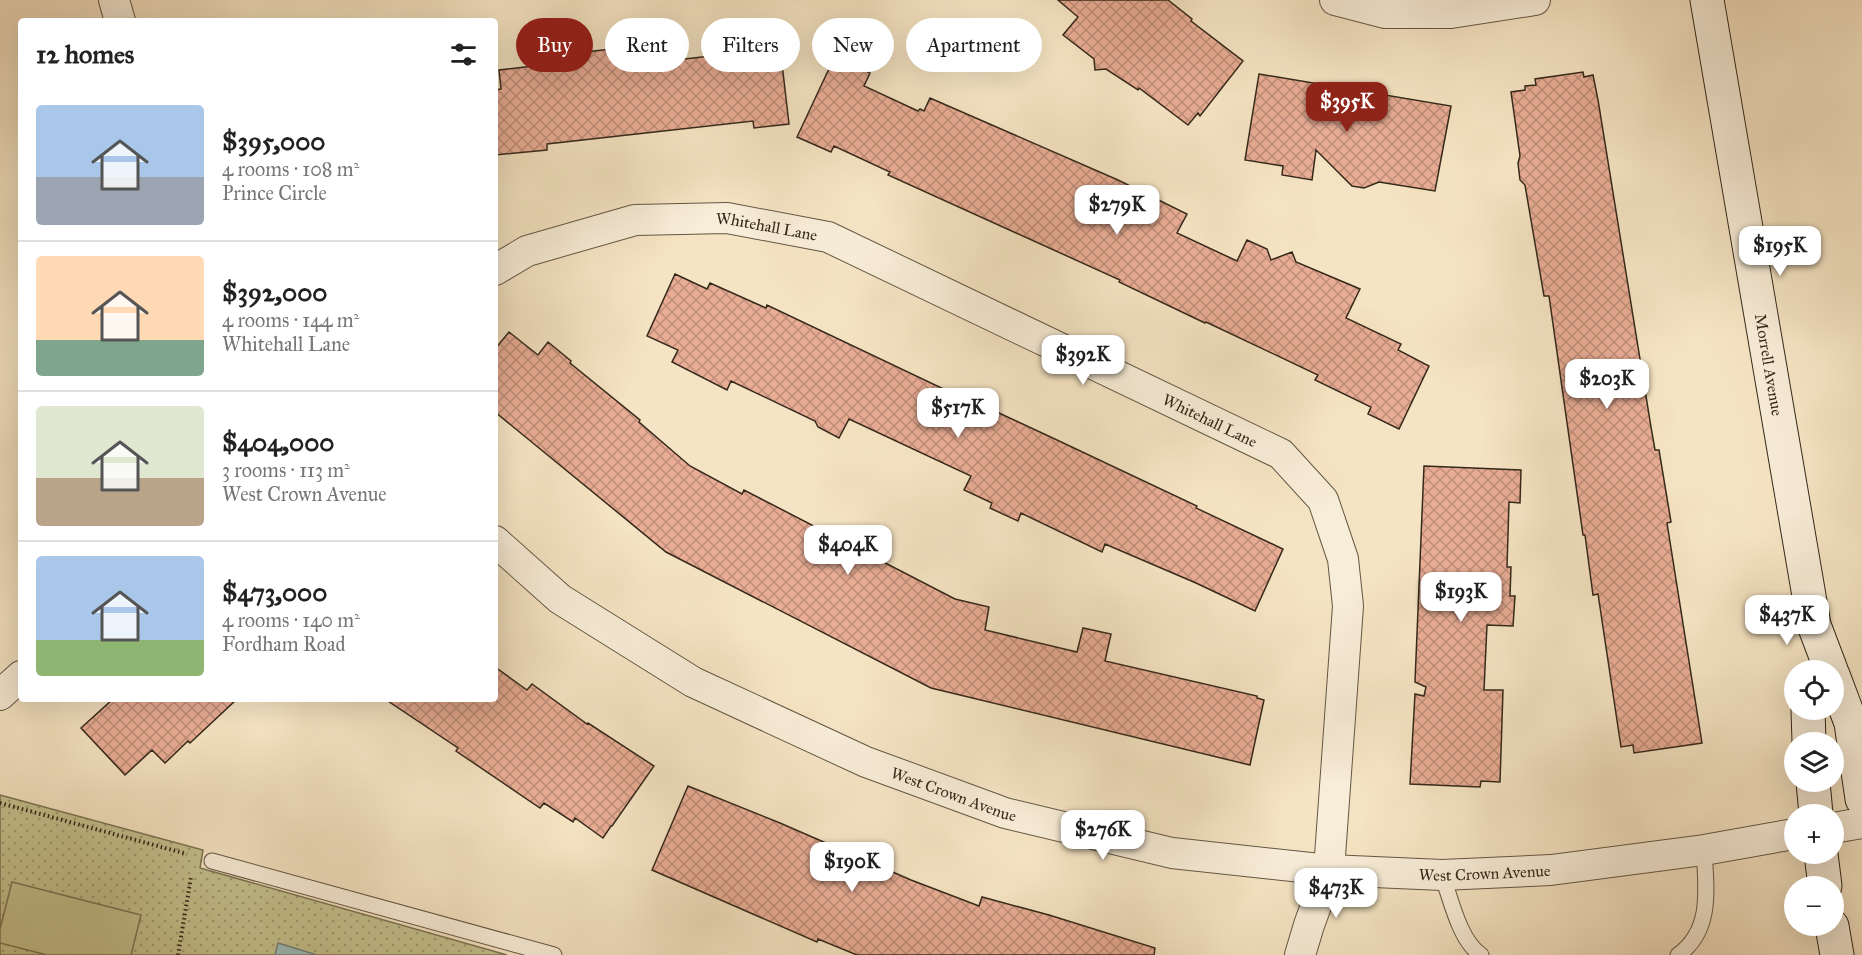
<!DOCTYPE html>
<meta charset="utf-8">
<style>
:root{--surface:#fff;--page:#f6f6f6;--text:#222;--muted:#767676;--line:#e0e0e0;--accent:#8f2418}
body{margin:0;font-family:"IM FELL Great Primer",serif;background:var(--page);color:var(--text);height:100vh;display:flex;flex-direction:column;font-size:22px;white-space:nowrap}
*{box-sizing:border-box;margin:0}
p{font-size:20px;color:var(--muted)}
.icon{flex:none;width:33px;height:33px;fill:none;stroke:currentColor;stroke-width:2;stroke-linecap:round;stroke-linejoin:round}
.map{position:relative;flex:1;overflow:hidden}
.side{position:absolute;left:18px;top:18px;width:480px;height:684px;display:flex;flex-direction:column;background:var(--surface);border-radius:6px;box-shadow:0 6px 24px #0002}
.side>*{flex:none}
.hud{position:absolute;left:516px;top:18px;width:570px;height:54px;display:flex;gap:12px}
.controls{position:absolute;left:1784px;top:660px;display:grid;gap:12px}
.controls a{display:grid;place-items:center;width:60px;height:60px;border-radius:50%;background:var(--surface);box-shadow:0 6px 24px #0002;font-size:30px}
.price{position:absolute;translate:-50% -51px;padding:0 14px;border-radius:12px;background:#fff;color:#222;font-size:20px;line-height:39px;filter:drop-shadow(0 2px 3px #0008)}
.price::after{content:'';position:absolute;left:50%;top:36px;width:18px;height:14px;margin-left:-9px;background:inherit;clip-path:polygon(0 0,100% 0,50% 100%)}
.price.selected{background:var(--accent);color:#fff}
ul{padding:0;list-style:none}
li{display:flex;align-items:center;gap:18px;height:150px;padding:0 18px}
li+li{border-top:2px solid var(--line)}
li span{display:grid;place-items:center;flex:none;width:168px;height:120px;border-radius:6px;color:#555}
li>.icon{margin-inline-start:auto}
span .icon{width:72px;height:72px;fill:#fffc;stroke-width:1}
li b{font-size:26px}
h2{display:flex;justify-content:space-between;align-items:center;height:72px;padding:0 18px;font-size:26px}
.pill{padding:0 21px;border-radius:27px;background:var(--surface);box-shadow:0 6px 24px #0002;font-size:21px;line-height:54px}
.pill.selected{background:var(--accent);color:#fff}
.map>svg:first-child{display:block}
.grass{fill:url(#grass-dots);stroke:#7c7454;stroke-width:1.5}
.pitch{fill:#c4c18e;stroke:#7c7454;stroke-width:1.5}
.water{fill:#9ebdbb;stroke:#74817b;stroke-width:1.5}
.building{fill:url(#building-cross-hatch);stroke:#34281a;stroke-width:1.5}
.lines{fill:none;stroke-linecap:round;stroke-linejoin:round}
.lane-casing{stroke:#645744;stroke-width:17}
.street-casing{stroke:#645744;stroke-width:32}
.secondary-casing{stroke:#34281a;stroke-width:35}
.path{stroke:#34281a;stroke-width:4;stroke-dasharray:1.5 3;stroke-linecap:butt}
.lane{stroke:#f8edd8;stroke-width:15}
.street{stroke:#f8edd8;stroke-width:30}
.secondary{stroke:#f8edd8;stroke-width:33}
.labels{text-anchor:middle;stroke-width:4.5;stroke-linejoin:round;paint-order:stroke}
.street-label{font-size:16px;fill:#34281a;stroke:#f8edd8}
</style>
<div class="map">
<svg width="1862" height="955" viewBox="0 0 1862 955">
<defs>
<pattern id="grass-dots" width="8" height="8" patternUnits="userSpaceOnUse" patternTransform="scale(1.5)"><rect width="8" height="8" fill="#c4c18e"/><path d="M2 2h.1M6 6h.1" fill="none" stroke="#a09d73" stroke-width="1.8" stroke-linecap="round"/></pattern>
<pattern id="building-cross-hatch" width="8" height="8" patternUnits="userSpaceOnUse" patternTransform="scale(1.5)"><rect width="8" height="8" fill="#e9ad95"/><path d="M0 0l8 8M0 8l8-8" fill="none" stroke="#be8d79"/></pattern>
</defs>
<rect width="100%" height="100%" fill="#f5e4c3"/>
<filter id="stains"><feTurbulence type="fractalNoise" baseFrequency=".00333" numOctaves="4"/><feColorMatrix values="0 0 0 0 .2 0 0 0 0 .09 0 0 0 0 .02 0 0 0 .5 -.17"/></filter>
<radialGradient id="worn" r=".72"><stop offset=".6" stop-color="#630" stop-opacity="0"/><stop offset="1" stop-color="#630" stop-opacity=".3"/></radialGradient>
<path class="grass" d="M0,795L203,850L200,868L507,955H0Z"/>
<path class="pitch" d="M12,882L141,915L131,955H47L0,943V929Z"/>
<path class="water" d="M278,943L317,955H275Z"/>
<path class="building" d="M1058,0H1168L1192,19L1191,21L1243,61L1200,116L1198,113L1188,125L1139,88L1138,90L1106,69L1095,70L1094,59L1063,35L1078,17Z
M648,45L650,63L745,52L746,59L781,55L789,124L754,128L753,121L547,144V150L495,155V90L501,89L499,70L559,63L558,55Z
M835,56L870,73L864,86L918,111L920,109L924,111L930,98L1118,180L1187,214L1177,233L1237,261L1247,240L1267,249L1271,260L1292,252L1296,262L1360,289L1346,318L1401,344L1398,350L1429,366L1399,429L1368,414L1371,407L1315,380L1318,375L1206,322L1205,323L1119,282L1120,280L888,175L890,172L834,146L831,152L797,137Z
M1583,72L1584,77L1593,75L1598,100L1651,427L1655,450H1659L1671,522L1667,523L1702,743L1634,753L1633,745L1621,747L1598,594L1593,595L1585,535H1583L1549,296H1544L1525,185L1520,180L1518,163L1520,156L1511,92L1525,90V86L1536,85L1535,79Z
M1259,74L1451,106L1435,191L1379,182L1364,188L1352,186L1316,150L1312,180L1282,175L1283,166L1245,160Z
M675,274L707,289L710,283L766,308L767,305L996,414L997,412L1057,440L1197,506L1196,508L1283,549L1255,611L1196,583L1105,544L1102,552L1021,513L1018,521L990,508L992,503L964,490L971,476L849,419L839,438L818,427L815,421L731,381L727,390L672,362L678,350L647,336Z
M509,332L538,355L548,342L571,361L570,363L640,420L639,422L690,466L742,494L744,490L955,599L989,607L985,630L1077,652L1083,628L1111,634L1105,661L1257,696V698L1264,700L1250,765L931,688L666,552L495,412V349Z
M1424,466L1521,470L1520,503L1509,502L1507,567H1511L1510,596H1515L1513,626L1487,625L1484,690H1503L1500,782L1481,781L1480,787L1410,784L1415,694L1424,696L1426,687L1415,682Z
M495,667L527,690L532,684L587,724L588,723L654,766L612,826H611L603,838L575,818L573,822L544,803L540,808L456,751L458,748L385,699H495Z
M113,699H237L190,743L188,741L165,763L152,750L125,775L81,728Z
M688,786L780,823L911,880L979,906L982,897L1049,915L1155,948L1154,955H857L818,939L817,942L652,870Z"/>
<g class="lines">
<g class="lane-casing">
<path id="lane" d="M212,861L554,955
M1442,875C1451,899 1459,940 1481,955
M1678,955C1713,930 1706,888 1704,850"/>
</g>
<g class="street-casing">
<g id="street">
<path d="M114,0L120,21"/>
<path d="M1335,0L1385,13H1451L1535,0"/>
<path id="s1" d="M495,270L527,251L635,220L727,218L828,237L1281,454L1323,500L1343,559L1348,606L1329,870L1309,925L1300,955"/>
<path id="s2" d="M495,541L560,599L693,682L866,762L1005,813L1172,853L1329,870L1442,875L1551,870L1704,850L1794,834"/>
<path d="M0,695L21,676"/>
<path d="M1833,828L1862,823"/>
</g>
</g>
<g class="secondary-casing">
<g id="secondary">
<path id="s3" d="M1707,0L1814,625L1831,670"/>
<path d="M1833,675L1851,723L1862,799"/>
<path d="M1808,710L1809,742"/>
<path d="M1813,782L1816,814"/>
<path d="M1821,854L1825,886"/>
<path d="M1832,926L1837,955"/>
</g>
</g>
<path class="path" d="M0,803L187,854
M178,955L191,877"/>
<use href="#lane" class="lane"/>
<use href="#street" class="street"/>
<use href="#secondary" class="secondary"/>
</g>
<g class="labels">
<g class="street-label">
<text dy="6" stroke="none"><textPath href="#s1" startOffset="282">Whitehall Lane</textPath></text>
<text dy="6" stroke="none"><textPath href="#s3" startOffset="370">Morrell Avenue</textPath></text>
<text dy="6" stroke="none"><textPath href="#s1" startOffset="768">Whitehall Lane</textPath></text>
<text dy="6" stroke="none"><textPath href="#s2" startOffset="528">West Crown Avenue</textPath></text>
<text dy="6" stroke="none"><textPath href="#s2" startOffset="1068">West Crown Avenue</textPath></text>
</g>
</g>
<rect width="100%" height="100%" filter="url(#stains)"/>
<rect width="100%" height="100%" fill="url(#worn)"/>
</svg>
<div class="controls">
<a><svg class="icon" aria-label="locate" viewBox="0 0 24 24"><circle cx="12" cy="12" r="6"/><path d="M12 2v4M12 18v4M2 12h4M18 12h4"/></svg></a>
<a><svg class="icon" aria-label="layers" viewBox="0 0 24 24"><path d="M12 4l9 5-9 5-9-5zM3 14l9 5 9-5"/></svg></a>
<a>+</a>
<a>−</a>
</div>
<b class="price selected" style="left:1347px;top:133px">$395K</b>
<b class="price" style="left:1117px;top:236px">$279K</b>
<b class="price" style="left:1780px;top:277px">$195K</b>
<b class="price" style="left:1083px;top:386px">$392K</b>
<b class="price" style="left:1607px;top:410px">$203K</b>
<b class="price" style="left:958px;top:439px">$517K</b>
<b class="price" style="left:848px;top:576px">$404K</b>
<b class="price" style="left:1461px;top:623px">$193K</b>
<b class="price" style="left:1787px;top:646px">$437K</b>
<b class="price" style="left:1103px;top:861px">$276K</b>
<b class="price" style="left:852px;top:893px">$190K</b>
<b class="price" style="left:1336px;top:919px">$473K</b>
<div class="hud">
<a class="pill selected">Buy</a>
<a class="pill">Rent</a>
<a class="pill">Filters</a>
<a class="pill">New</a>
<a class="pill">Apartment</a>
</div>
<section class="side">
<h2>12 homes<svg class="icon" aria-label="filters" viewBox="0 0 24 24"><path d="M4 7h16M4 17h16"/><circle cx="9" cy="7" r="2"/><circle cx="15" cy="17" r="2"/></svg></h2>
<ul>
<li><span style="background:linear-gradient(#a9c7e8 60%,#9aa5b1 0)"><svg class="icon" aria-label="home" viewBox="0 0 24 24"><path d="M3 11l9-7 9 7M6 9v11h12V9"/></svg></span><div><b>$395,000</b><p>4 rooms · 108 m²</p><p>Prince Circle</p></div></li>
<li><span style="background:linear-gradient(#ffd9b3 70%,#7fa58c 0)"><svg class="icon" aria-label="home" viewBox="0 0 24 24"><path d="M3 11l9-7 9 7M6 9v11h12V9"/></svg></span><div><b>$392,000</b><p>4 rooms · 144 m²</p><p>Whitehall Lane</p></div></li>
<li><span style="background:linear-gradient(#dfe7d0 60%,#b9a48a 0)"><svg class="icon" aria-label="home" viewBox="0 0 24 24"><path d="M3 11l9-7 9 7M6 9v11h12V9"/></svg></span><div><b>$404,000</b><p>3 rooms · 113 m²</p><p>West Crown Avenue</p></div></li>
<li><span style="background:linear-gradient(#a9c7e8 70%,#8fb573 0)"><svg class="icon" aria-label="home" viewBox="0 0 24 24"><path d="M3 11l9-7 9 7M6 9v11h12V9"/></svg></span><div><b>$473,000</b><p>4 rooms · 140 m²</p><p>Fordham Road</p></div></li>
</ul>
</section>
</div>
